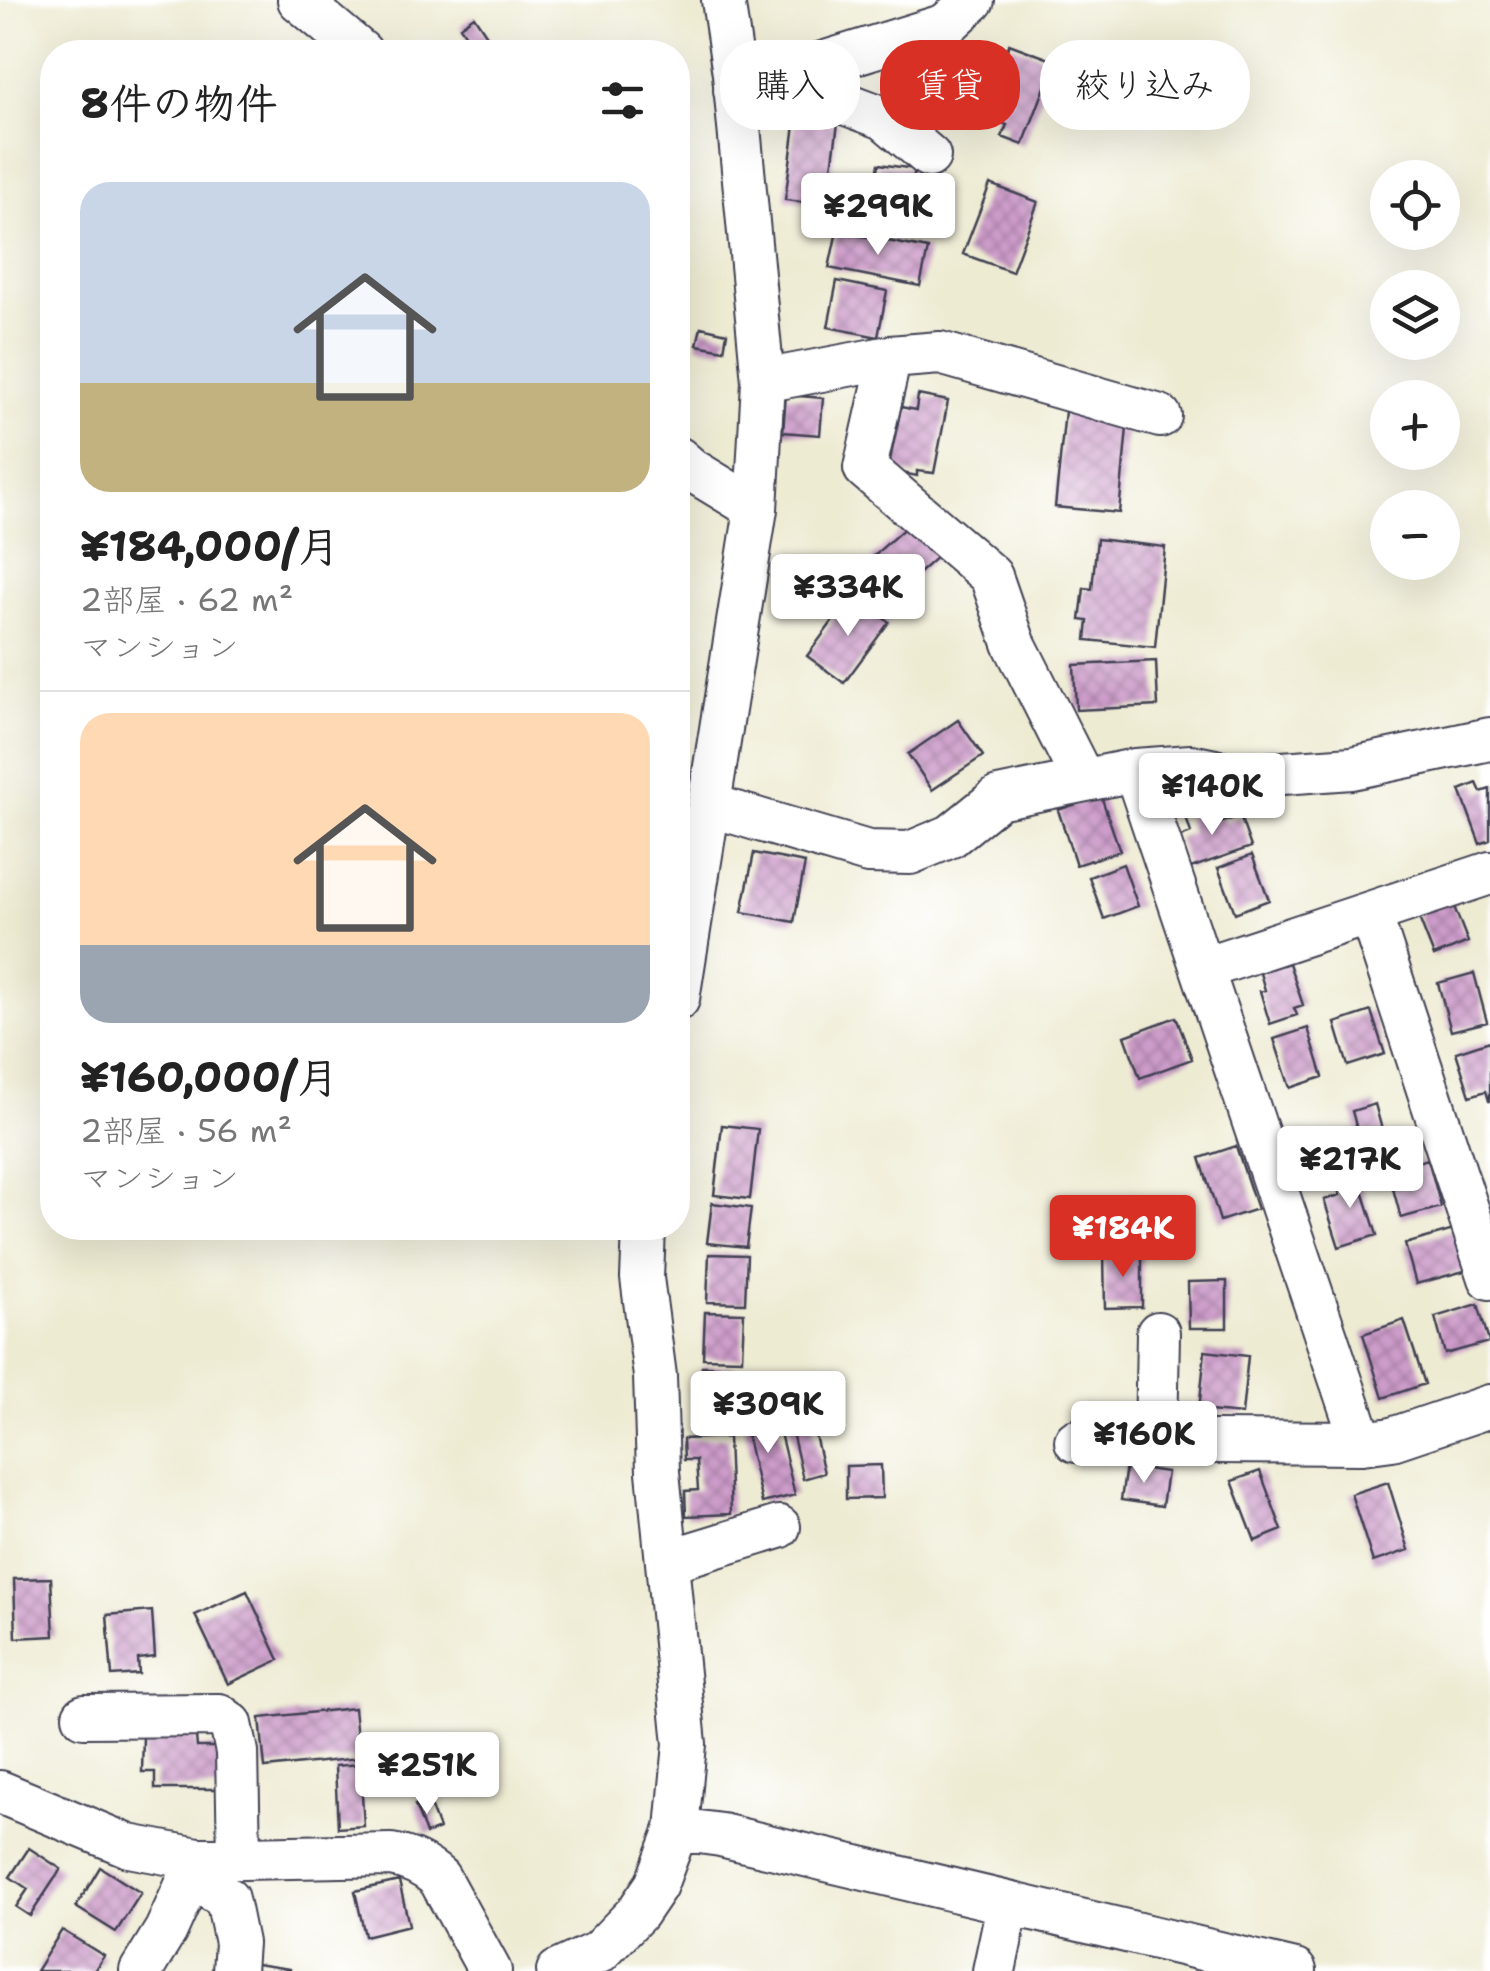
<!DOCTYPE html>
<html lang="ja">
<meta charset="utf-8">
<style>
:root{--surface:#fff;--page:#f6f6f6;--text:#222;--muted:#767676;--line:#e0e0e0;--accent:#d93025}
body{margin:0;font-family:"Shantell Sans","Klee One",sans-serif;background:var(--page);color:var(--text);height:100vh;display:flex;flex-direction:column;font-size:38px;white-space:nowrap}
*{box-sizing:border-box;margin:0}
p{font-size:32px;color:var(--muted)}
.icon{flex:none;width:55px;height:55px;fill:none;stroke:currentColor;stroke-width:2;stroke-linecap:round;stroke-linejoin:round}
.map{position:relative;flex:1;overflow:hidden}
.side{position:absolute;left:40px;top:40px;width:650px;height:1200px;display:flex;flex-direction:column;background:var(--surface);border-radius:40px;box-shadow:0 10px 40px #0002}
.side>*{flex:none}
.banner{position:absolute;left:720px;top:40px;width:620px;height:90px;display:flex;gap:20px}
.controls{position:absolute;left:1370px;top:160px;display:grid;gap:20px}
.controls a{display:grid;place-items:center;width:90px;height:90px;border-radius:50%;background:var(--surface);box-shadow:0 10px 40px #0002;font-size:50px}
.price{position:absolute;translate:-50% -85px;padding:0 22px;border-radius:10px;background:#fff;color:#222;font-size:32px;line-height:65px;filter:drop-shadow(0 2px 5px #0008)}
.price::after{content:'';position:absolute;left:50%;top:60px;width:30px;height:22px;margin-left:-15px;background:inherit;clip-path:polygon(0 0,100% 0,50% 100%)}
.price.selected{background:var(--accent);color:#fff}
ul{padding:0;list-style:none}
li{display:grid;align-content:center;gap:20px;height:530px;padding:0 40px}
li+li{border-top:2px solid var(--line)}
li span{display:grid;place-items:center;height:310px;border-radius:30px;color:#555}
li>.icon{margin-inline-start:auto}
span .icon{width:180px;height:180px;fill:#fffc;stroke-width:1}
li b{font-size:42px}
h2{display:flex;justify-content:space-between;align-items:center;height:120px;padding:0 40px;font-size:42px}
.pill{padding:0 35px;border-radius:40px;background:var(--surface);box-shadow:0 10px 40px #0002;font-size:35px;line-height:90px}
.pill.selected{background:var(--accent);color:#fff}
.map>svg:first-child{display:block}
.building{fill:url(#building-cross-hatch)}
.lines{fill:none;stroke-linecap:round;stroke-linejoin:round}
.minor-casing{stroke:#414052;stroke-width:46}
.minor{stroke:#fff;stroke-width:42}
</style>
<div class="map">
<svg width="1490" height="1971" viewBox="0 0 1490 1971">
<defs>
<pattern id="building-cross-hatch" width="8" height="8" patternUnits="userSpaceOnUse" patternTransform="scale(2.5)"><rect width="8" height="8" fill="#cd9cca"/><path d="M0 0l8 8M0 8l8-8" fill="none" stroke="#a67fa5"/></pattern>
</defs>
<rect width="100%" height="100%" fill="#fff"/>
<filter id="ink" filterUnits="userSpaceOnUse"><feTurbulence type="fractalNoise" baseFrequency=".01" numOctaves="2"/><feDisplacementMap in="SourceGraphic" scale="20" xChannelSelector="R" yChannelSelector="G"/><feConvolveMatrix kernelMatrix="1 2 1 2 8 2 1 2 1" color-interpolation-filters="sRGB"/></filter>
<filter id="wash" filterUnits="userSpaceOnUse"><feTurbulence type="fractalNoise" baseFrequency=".0048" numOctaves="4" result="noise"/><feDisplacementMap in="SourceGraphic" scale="40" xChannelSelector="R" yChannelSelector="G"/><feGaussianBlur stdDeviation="2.25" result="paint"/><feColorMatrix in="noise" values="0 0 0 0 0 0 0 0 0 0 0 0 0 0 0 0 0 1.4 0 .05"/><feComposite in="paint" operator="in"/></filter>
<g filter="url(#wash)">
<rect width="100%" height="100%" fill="#eeebd3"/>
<g id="blocks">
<path class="building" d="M474,16L494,46L483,52H477L460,26Z
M1009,44L1055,61L1023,145L1002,137L1007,125L993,119L1000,102L989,98Z
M796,117L838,123L827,205L785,200Z
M879,164L915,169L909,203L920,205L915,232L852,222L856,195L873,198Z
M990,184L1038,202L1012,272L963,254Z
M837,231L928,249L920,286L829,268Z
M837,281L887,291L878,337L828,327Z
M701,327L727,333L724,350L697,345Z
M786,395L823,398L820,435L783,432Z
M918,395L948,401L934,473L917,471V476L888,470L901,407L916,410Z
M1065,411L1128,417L1119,513L1055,507Z
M909,524L938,556L900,590L871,558Z
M1097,539L1165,547L1155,647L1086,640L1088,621L1080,620L1084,588L1092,589Z
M852,595L889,622L844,683L807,656Z
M1156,661L1158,706L1076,710L1074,665Z
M958,720L983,756L932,790L908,754Z
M1477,783L1481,792L1490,789V840L1480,844L1460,790Z
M1101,796L1120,851L1076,865L1058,810Z
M1217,807L1223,822L1240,816L1251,847L1188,869L1178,838L1191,833L1186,817Z
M754,853L805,863L794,922L742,912Z
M1252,855L1269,900L1235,913L1218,868Z
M1123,864L1138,906L1104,919L1089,877Z
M1451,899L1468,942L1434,956L1417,913Z
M1280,958L1283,965L1289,963L1303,1005L1294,1008L1297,1015L1270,1024L1260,991L1265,990L1260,973L1265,971L1263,963Z
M1474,973L1487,1022L1451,1031L1438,983Z
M1371,1011L1385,1054L1348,1066L1335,1023Z
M1176,1017L1192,1059L1140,1078L1125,1036Z
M1308,1028L1323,1077L1290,1088L1274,1039Z
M1490,1041V1101H1489L1486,1091L1470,1096L1456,1052Z
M1375,1104L1390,1159L1367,1166L1352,1111Z
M722,1125L758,1129L750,1199L714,1195Z
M1236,1146L1257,1209L1220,1221L1200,1158Z
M1428,1159L1441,1207L1401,1218L1388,1170Z
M1356,1169L1377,1235L1339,1247L1324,1200L1340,1195L1334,1176Z
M712,1203L751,1208L746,1247L707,1243Z
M1457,1229L1468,1270L1416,1284L1405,1244Z
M1142,1253V1307L1105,1308L1104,1254Z
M709,1254L747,1255L745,1303L707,1302Z
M1227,1281V1328H1189L1188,1282Z
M1478,1304L1489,1342L1445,1354L1435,1317Z
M705,1312L744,1313L742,1359L703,1358Z
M1404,1320L1425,1384L1383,1398L1363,1334Z
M1205,1351L1248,1356L1242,1414L1199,1410Z
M702,1366L736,1367L735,1389H726L725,1414L700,1413Z
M808,1406L824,1473L803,1479L787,1411Z
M774,1408L795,1495L762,1503L742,1416Z
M728,1437L731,1514L686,1516L685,1491L698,1490L696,1460H684L683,1439Z
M881,1465L882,1498L846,1499V1466Z
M1126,1466L1167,1472L1162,1506L1121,1500Z
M1260,1471L1282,1530L1255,1541L1232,1481Z
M1388,1482L1409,1550L1373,1562L1351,1494Z
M51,1578L54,1636L16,1638L14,1579Z
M247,1591L279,1660L228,1684L195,1615Z
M152,1611L155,1657L138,1659L139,1674L112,1676L107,1615Z
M354,1708L359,1758L265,1768L260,1718Z
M143,1736H196L197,1747H224V1789H155V1772H142Z
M360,1764L364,1826L338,1828L335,1766Z
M428,1800L439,1829L426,1834L415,1805Z
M29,1848L61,1869L30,1916L16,1907L28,1889L10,1877Z
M100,1867L141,1893L116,1932L76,1907Z
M399,1881L409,1925L365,1936L355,1891Z
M62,1930L104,1956L94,1971H36Z
M256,1964L290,1969V1971H255Z"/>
</g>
</g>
<g filter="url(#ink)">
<use href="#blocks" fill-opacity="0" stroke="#414052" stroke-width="2.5"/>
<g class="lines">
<g class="minor-casing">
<path id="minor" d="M299,0L361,52
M775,77L884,118L929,156
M735,90L946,25L973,0
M890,357L865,468L991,576L1014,643L1083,780
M763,381L890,357L940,353L1160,416
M678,458L692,470L756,509
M1135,770L1362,1443L1392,1439L1490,1406
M709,805L868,852L910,853L951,836L998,798L1135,770L1191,766L1239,776L1352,768L1490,739
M1370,913L1490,1278
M1204,968L1490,873
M678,999L756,509L763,381L734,74L723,0
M1076,1441L1362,1443
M1156,1441L1158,1333
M668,1561L779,1527
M84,1716L219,1715L231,1724L237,1752L239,1857
M0,1792L129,1846L198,1859L391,1855C410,1858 424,1865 439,1878L490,1971
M677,1829L721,1835L1295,1971
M191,1876L227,1899L236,1943L234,1971
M141,1971L166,1930L198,1859
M558,1971L599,1952L637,1913L656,1885L677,1829L685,1744L658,1472L655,1376L642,1278L644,1228
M994,1971L1008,1905"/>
</g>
<use href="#minor" class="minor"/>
</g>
</g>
</svg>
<div class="controls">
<a><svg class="icon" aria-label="locate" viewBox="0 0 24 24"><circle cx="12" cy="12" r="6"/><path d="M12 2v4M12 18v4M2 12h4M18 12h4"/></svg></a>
<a><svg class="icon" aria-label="layers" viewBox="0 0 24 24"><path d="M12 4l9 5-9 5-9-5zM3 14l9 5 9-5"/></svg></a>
<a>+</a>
<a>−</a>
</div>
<b class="price" style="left:878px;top:258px">¥299K</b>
<b class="price" style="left:848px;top:639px">¥334K</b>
<b class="price" style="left:1212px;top:838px">¥140K</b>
<b class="price" style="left:1350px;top:1211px">¥217K</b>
<b class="price selected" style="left:1123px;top:1280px">¥184K</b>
<b class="price" style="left:768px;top:1456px">¥309K</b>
<b class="price" style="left:1144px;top:1486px">¥160K</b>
<b class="price" style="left:427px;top:1817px">¥251K</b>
<div class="banner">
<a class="pill">購入</a>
<a class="pill selected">賃貸</a>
<a class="pill">絞り込み</a>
</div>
<section class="side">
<h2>8件の物件<svg class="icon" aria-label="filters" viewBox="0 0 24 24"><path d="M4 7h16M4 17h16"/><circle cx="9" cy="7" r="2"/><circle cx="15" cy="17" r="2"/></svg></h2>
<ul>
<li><span style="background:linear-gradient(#c9d6e8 65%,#c2b280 0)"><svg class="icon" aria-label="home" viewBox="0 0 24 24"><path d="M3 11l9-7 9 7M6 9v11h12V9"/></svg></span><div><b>¥184,000/月</b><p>2部屋 · 62 m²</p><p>マンション</p></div></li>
<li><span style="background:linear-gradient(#ffd9b3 75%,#9aa5b1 0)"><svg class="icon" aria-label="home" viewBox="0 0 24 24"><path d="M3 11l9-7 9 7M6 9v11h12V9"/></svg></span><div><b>¥160,000/月</b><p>2部屋 · 56 m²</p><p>マンション</p></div></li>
</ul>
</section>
</div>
